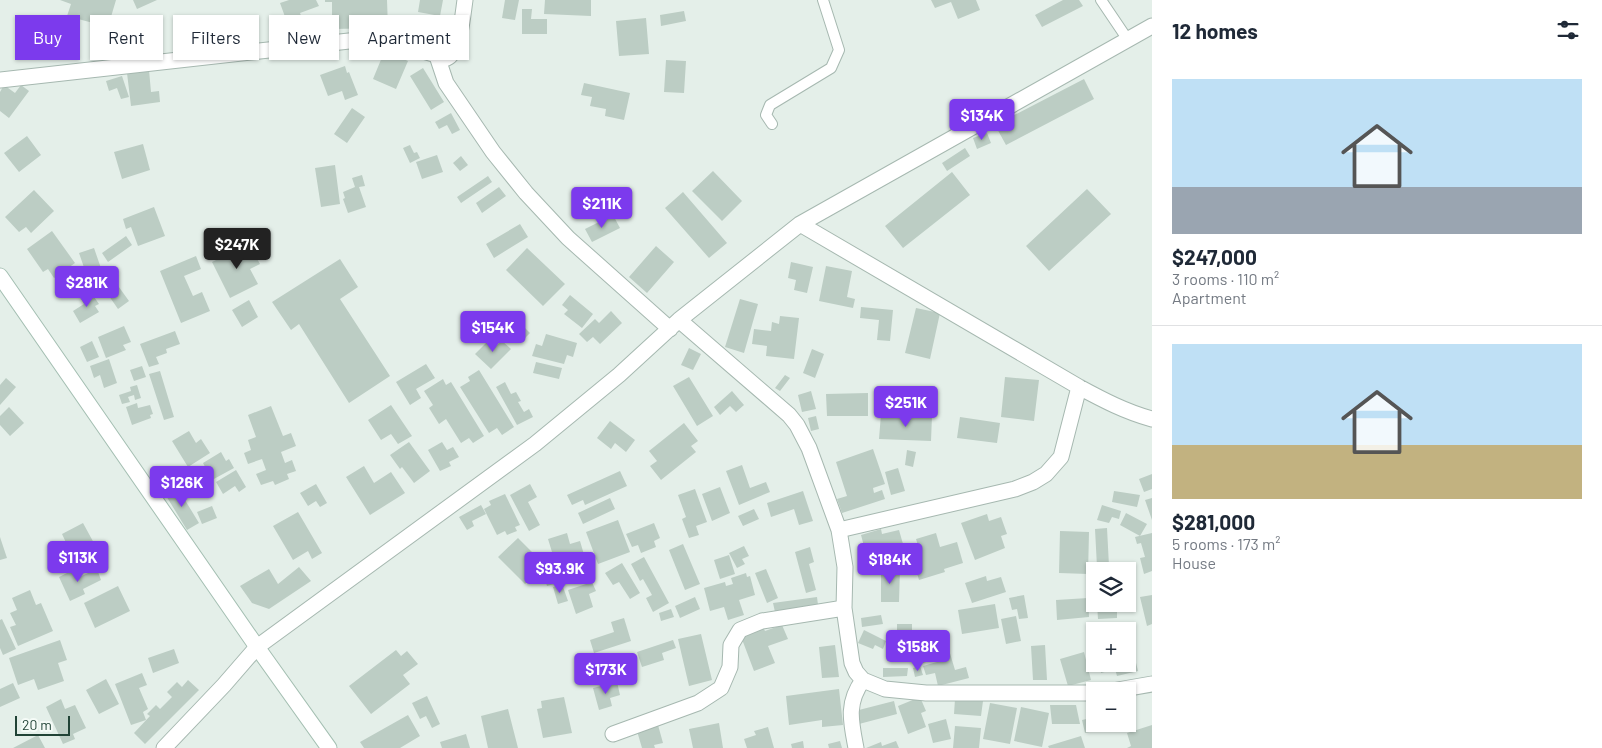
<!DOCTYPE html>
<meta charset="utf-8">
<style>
:root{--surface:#fff;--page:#f2f2f3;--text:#1f2937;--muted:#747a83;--line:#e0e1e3;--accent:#7c3aed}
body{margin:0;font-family:Barlow,sans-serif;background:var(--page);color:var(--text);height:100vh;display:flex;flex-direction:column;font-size:19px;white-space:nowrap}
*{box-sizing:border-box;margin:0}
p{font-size:16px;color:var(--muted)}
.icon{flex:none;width:28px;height:28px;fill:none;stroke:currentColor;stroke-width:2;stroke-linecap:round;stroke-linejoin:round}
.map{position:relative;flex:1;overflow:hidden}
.side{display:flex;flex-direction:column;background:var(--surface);width:450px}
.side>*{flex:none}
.top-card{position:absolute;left:15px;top:15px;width:475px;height:45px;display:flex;gap:10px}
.controls{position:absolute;left:1086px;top:562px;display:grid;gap:10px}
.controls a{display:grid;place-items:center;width:50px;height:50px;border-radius:0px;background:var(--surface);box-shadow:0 1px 4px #0004;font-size:25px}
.scale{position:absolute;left:15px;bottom:12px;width:55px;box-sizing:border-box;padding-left:5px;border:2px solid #214336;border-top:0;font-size:14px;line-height:18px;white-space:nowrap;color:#214336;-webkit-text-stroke:4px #f5fbf7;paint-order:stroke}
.price{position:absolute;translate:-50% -42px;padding:0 11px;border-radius:5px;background:var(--accent);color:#fff;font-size:16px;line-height:32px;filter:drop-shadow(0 1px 2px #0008)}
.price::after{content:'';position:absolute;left:50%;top:30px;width:15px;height:11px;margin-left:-8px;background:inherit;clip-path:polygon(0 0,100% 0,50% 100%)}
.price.selected{background:#222;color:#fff}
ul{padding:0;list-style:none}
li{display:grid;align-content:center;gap:10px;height:265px;padding:0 20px}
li+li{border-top:1px solid var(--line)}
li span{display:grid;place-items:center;height:155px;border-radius:0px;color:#555}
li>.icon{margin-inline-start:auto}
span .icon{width:90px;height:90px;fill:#fffc;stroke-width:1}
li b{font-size:21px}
h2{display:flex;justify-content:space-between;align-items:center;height:60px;padding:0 20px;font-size:21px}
.tag{padding:0 18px;border-radius:0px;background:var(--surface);box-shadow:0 1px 4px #0004;font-size:18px;line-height:45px}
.tag.selected{background:var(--accent);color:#fff}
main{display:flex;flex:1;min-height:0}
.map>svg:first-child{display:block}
.building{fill:#bccdc4}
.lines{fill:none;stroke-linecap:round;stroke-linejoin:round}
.lane-casing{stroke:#a6b8b0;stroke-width:12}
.street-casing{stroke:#a6b8b0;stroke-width:17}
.secondary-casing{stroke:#a4bfb2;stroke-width:17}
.lane{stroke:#fff;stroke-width:10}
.street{stroke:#fff;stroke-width:15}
.secondary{stroke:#fff;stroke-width:15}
</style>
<main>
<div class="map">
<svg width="1152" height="748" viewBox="0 0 1152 748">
<rect width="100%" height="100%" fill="#e4efe9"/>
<path class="building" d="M60,0H116L108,27L67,16L71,4Z
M133,0H157L137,9Z
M289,0H316L319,6L300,13L306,30L292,36L280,3Z
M325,0H387L388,28L332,29V2H325Z
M420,0H443L440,16L418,12Z
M505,0H519L515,20L502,18Z
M545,0H591V16L544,14Z
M931,0H976L980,10L958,19L951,2L935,8Z
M1063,0H1079L1083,6L1042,27L1035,15Z
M522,9H532L531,19H547V34H522Z
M684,11L686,21L661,26L660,15Z
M646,18L649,54L619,56L616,21Z
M19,24L42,27L40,38L52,40L49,58L15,53Z
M387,45L400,51L397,56L408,61L396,89L373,79Z
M666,60L686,61L684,93L664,92Z
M345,66L347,73L349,72L358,95L345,100L342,91L328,96L320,75Z
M423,68L444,102L431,110L410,76Z
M149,70L151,92L159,91L160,102L131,106L127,73Z
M122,76L129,97L121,99L117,88L109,91L106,81Z
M1084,79L1094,99L1006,145L995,125Z
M584,83L630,93L624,120L605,116L606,109L590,106L592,97L581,95Z
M4,85L15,93L21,85L29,91L9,118L0,111V92Z
M352,108L365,117L347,143L334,134Z
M451,113L460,130L452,134L447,125L439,129L435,122Z
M987,133L991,143L977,149L973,138Z
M27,136L41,155L19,172L4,153Z
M143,144L150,170L122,179L114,152Z
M410,145L414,153L417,152L420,158L410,163L403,148Z
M965,148L970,156L947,171L942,163Z
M437,155L443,172L422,179L416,162Z
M461,156L468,165L460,171L453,163Z
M335,165L340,204L321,207L315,168Z
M713,171L742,201L722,221L692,191Z
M952,172L970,195L903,248L885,226Z
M362,175L365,186L359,187L366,207L348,213L343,199L345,198L343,192L355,187L352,178Z
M488,176L492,182L461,203L457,197Z
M499,187L506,196L482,213L476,203Z
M1087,189L1111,214L1049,271L1026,246Z
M34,190L54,211L31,233L26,227L19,232L5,217Z
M683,192L727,243L709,258L665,208Z
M154,207L165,236L138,246L131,227L126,229L123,219Z
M613,215L620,228L592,242L585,229Z
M520,224L528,237L494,258L486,244Z
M52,231L75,263L54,278L48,269L43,272L27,249Z
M126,236L132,245L108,262L102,253Z
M249,244L260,264L250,269L258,284L230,298L212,262Z
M656,246L674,262L647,293L629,277Z
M94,248L103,274L88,279L79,253Z
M527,248L565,284L543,306L506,270Z
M196,256L201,269L184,276L193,296L202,292L210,311L181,323L160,271Z
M340,259L358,287L340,299L390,376L349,403L299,324L291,330L272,302Z
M791,262L813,267L807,293L794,290L796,280L788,278Z
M826,266L852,271L847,297L855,299L853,308L819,301Z
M111,276L129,301L118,309L100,283Z
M90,291L99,304L95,306L99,312L80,323L73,311L84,304L80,297Z
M570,295L593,314L582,328L564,314L568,310L562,305Z
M740,299L758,304L744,353L725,347Z
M249,300L258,317L242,327L232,310Z
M861,307L893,310L890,341L877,340L879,320L860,318Z
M916,308L940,313L930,359L905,353Z
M611,311L622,323L600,344L593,337L587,342L579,334L595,319L599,323Z
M780,316L799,318L794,359L766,356L767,346L752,344L754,329L771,331L772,322L779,324Z
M519,322L530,333L521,342L516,336L512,340L507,335Z
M124,326L131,342L123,345L126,350L106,358L98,337Z
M175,331L180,344L166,349L167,353L156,357L159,364L149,367L140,344Z
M546,334L577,343L573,357L567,355L564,364L532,356L536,344L542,346Z
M489,340L496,346L502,341L511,349L491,369L475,354Z
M92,341L99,357L87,362L80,347Z
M689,348L701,354L693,370L681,365Z
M812,349L824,354L815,378L803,373Z
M109,359L117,383L104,388L100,375L94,378L90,366Z
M536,362L562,368L559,379L533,373Z
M426,364L435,378L416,389L421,398L410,405L396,382Z
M142,366L146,377L134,381L130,370Z
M479,370L514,427L502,435L497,428L489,433L460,387L470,381L468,377Z
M160,371L174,417L164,420L149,374Z
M785,375L790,378L780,391L775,388Z
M689,377L713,416L697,426L673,386Z
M1005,377L1039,380L1034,421L1001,417Z
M6,378L16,387L0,405V385Z
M443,379L446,385L451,382L484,436L473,443L469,438L461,443L446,419L439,424L429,408L433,405L424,391Z
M505,382L511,394L516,392L521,401L518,402L524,412L529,409L533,417L517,425L496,387Z
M137,385L141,398L135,400L134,395L128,397L130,402L122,404L119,395L131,391L130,387Z
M732,391L744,405L736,412L730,406L720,415L714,407Z
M811,391L816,409L802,412L798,395Z
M868,393V416H827L826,394Z
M137,403L138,408L150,405L153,414L150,415L151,418L132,425L126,407Z
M391,405L412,436L398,444L391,434L381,440L368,420Z
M271,406L283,436L291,433L296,446L281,452L285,463L292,460L296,471L287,474L289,479L275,485L273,481L261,485L256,474L266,470L262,459L248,464L244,453L251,450L248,440L256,437L248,415Z
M9,407L24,423L10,436L0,425V416Z
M881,414L932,416L931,441L879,439Z
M816,416L819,429L811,431L808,418Z
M960,417L1000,423L997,443L957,438Z
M610,421L635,440L626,452L615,443L611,449L597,438Z
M684,423L698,441L691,446L696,452L661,480L650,466L657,461L649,451Z
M189,431L196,443L201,439L210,453L188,467L172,441Z
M409,442L430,471L414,483L402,467L400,469L390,455Z
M442,442L447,450L453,447L459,457L449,462L451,466L440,471L428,450Z
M873,449L885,484L873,488L874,493L882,490L885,499L842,513L837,499L847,496L836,462Z
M907,450L916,452L913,467L905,465Z
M221,452L226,461L229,459L234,468L212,480L203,463Z
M742,465L750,488L766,482L770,492L739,505L726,471Z
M364,466L374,483L391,472L405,493L370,515L346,477Z
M898,468L905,491L891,495L885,472Z
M236,470L246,487L239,492L235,486L223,494L216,482Z
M620,471L627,486L585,505L583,500L572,505L567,495Z
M1152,474V489L1144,492L1139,479Z
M316,484L327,503L320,507L316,501L308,506L300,493Z
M530,484L537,497L528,502L540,525L529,531L510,495Z
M177,487L199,523L187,530L165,494Z
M720,487L730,513L712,521L702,494Z
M695,489L707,522L696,526L699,535L689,538L682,519L686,517L678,495Z
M803,491L813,521L799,525L794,509L771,517L767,503Z
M1114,491L1140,495L1137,507L1112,502Z
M505,494L520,525L515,527L517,531L507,535L505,531L497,535L484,509L491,505L489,501Z
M610,498L615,509L583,524L578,513Z
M1152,498V520L1145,500Z
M481,505L486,514L472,521L474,526L467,530L459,517Z
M1102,505L1121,511L1119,519L1112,517L1109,523L1097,520Z
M212,506L217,518L202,524L197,512Z
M754,509L759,519L743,526L738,516Z
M298,512L322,553L312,559L308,551L293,560L273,526Z
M1126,513L1147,524L1140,536L1120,525Z
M987,514L989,521L1001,517L1007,534L1001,536L1005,548L975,560L961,523Z
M618,520L630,552L598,564L586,532Z
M83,523L95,545L83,551L79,544L69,549L62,534Z
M654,523L660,538L654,541L656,547L641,553L638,545L632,547L626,534Z
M1107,528L1109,566L1097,567L1095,529Z
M881,529L882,534L899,530L905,551L868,561L861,535Z
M1060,531L1089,532L1088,574L1059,573Z
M567,533L570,544L580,541L585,558L549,569L544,555L552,552L548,539Z
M936,533L940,547L957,542L963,563L944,569L945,572L919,580L912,557L921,555L916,539Z
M1152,533V571L1144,574L1140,558L1145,557L1141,543L1137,544L1135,537Z
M0,537L7,558L0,560Z
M518,538L533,553L528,558L540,570L525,584L498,557Z
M683,544L700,584L685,590L669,550Z
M744,546L749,556L742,559L745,564L737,568L729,553Z
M810,547L814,562L809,564L816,590L806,593L795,552Z
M729,555L735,574L720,579L714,560Z
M644,557L669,603L653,612L646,598L652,595L643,579L640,581L631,564Z
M622,563L640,593L630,599L619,582L613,585L605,573Z
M299,567L311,581L269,609L252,603L240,586L269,569L278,584Z
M881,568H900L899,602H881Z
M97,569L101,580L83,589L85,594L70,601L59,577L73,570L77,578Z
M556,569L558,575L552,577L554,584L547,586L543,573Z
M766,569L778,598L767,603L755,573Z
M1133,569V583H1128V571H1122V570Z
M746,573L747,577L750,576L755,595L739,600L744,615L728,620L724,607L710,611L704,588L725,582L726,586L733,584L731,578Z
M986,576L987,581L1001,577L1006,592L972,603L965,583Z
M592,582L596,591L589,594L593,607L576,614L568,590Z
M562,584L568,601L558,604L553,587Z
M118,586L130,611L95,628L84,603Z
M30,590L36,605L41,603L53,631L18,646L10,627L16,625L10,613L17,610L12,598Z
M1024,595L1028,618L1019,619L1017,609L1012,610L1009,598Z
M1152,595V624L1147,626L1140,597Z
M695,597L700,609L680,618L675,606Z
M817,597L818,605L775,612L773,603Z
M1088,598L1089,617L1057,620L1056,600Z
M995,604L999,628L962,634L958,610Z
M1097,604H1117V618L1098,619Z
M671,609L674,617L661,621L659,613Z
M881,615L883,624L862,627L861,618Z
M1016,616L1021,641L1006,644L1001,619Z
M624,618L631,641L594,653L590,640L614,632L611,622Z
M2,619L16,649L3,655L0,648V620Z
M897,624H912V654L897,653Z
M762,625L765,631L782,625L788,639L768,646L775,663L754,671L740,634Z
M864,630L886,641L883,649L875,645L873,649L858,643Z
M701,634L712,680L689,686L678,639Z
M60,640L67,660L58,663L64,681L38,690L34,679L18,685L9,658Z
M673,640L676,648L662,653L664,660L642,667L637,652Z
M1131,642L1138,671L1117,676L1115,669L1101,673L1099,664H1128V643Z
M835,645L839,677L822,678L819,647Z
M1045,645L1047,680H1033L1031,646Z
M174,649L179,663L153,673L148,658Z
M396,650L401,656L407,651L418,664L403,675L410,684L371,714L349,686Z
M930,650L933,660L923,663L920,653Z
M949,650L955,670L966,667L969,678L938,686L935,673L926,675L923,666L937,662L935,654Z
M1084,652L1091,680L1068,686L1060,659Z
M599,661L605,680L591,684L585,665Z
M920,666L923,675L915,677L913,668Z
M883,668H908L907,676L883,677Z
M142,673L147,685L139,688L148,709L143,712L146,720L131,725L115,684Z
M106,679L119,704L99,714L86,690Z
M188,680L199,690L145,744L134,733L150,716L147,714L156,705L160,709L172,697L167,692L177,682L182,687Z
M617,682L620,695L610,698L612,706L599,710L593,688Z
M13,683L20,698L0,707V689Z
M839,689L843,725L822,727V720L789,725L786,696Z
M427,696L440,724L432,728L426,716L420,719L412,703Z
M564,697L572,733L543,738L537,709L542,708L541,701Z
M920,697L926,711L921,713L926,727L908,734L898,706Z
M61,699L65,709L75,705L86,728L73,734L75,739L63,744L46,707Z
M955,699L983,701L981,716L954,714Z
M894,701L897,714L859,724L855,711Z
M990,703L1017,708L1010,744L983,739Z
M1050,705H1076L1080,724H1052Z
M1021,707L1049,713L1042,747L1014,741Z
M508,709L518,748H488L481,716Z
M408,715L420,736L400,748H364L360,742Z
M1091,718L1094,731L1085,733L1082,720Z
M946,719L951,739L933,743L928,724Z
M719,723L723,748H693L689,729Z
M658,725L663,743L654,745L655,748H642L637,731Z
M1152,725V748H1127L1131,746L1127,733Z
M955,726L981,728L979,748H953Z
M768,727L774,748H747L744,739L756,735L754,731Z
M466,734L470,748H442L440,742Z
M38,735L45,748H13Z
M1081,736L1085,748H1049L1048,746Z
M803,741L804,748H792L791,744Z
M840,741L842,748H829L828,744Z
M896,741L899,748H866L881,742L882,746Z"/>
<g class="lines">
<g class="lane-casing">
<path id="lane" d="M1101,0L1128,40
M772,124L766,115L770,105L831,68L839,50L823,0"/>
</g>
<g class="street-casing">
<path id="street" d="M437,56L446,83L493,152L526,193L568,238L670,329
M0,80L358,40H386L447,58C460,53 463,13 465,0
M800,224L1079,387C1103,400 1126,412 1152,419
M679,320L789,415L797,425L809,448L839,530L845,567L844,608L852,663L856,672L863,680L885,689L926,693H1095
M839,530L1015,489L1033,482L1046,474L1061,457L1079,387
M1112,691L1152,684
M613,734L698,703L721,688L730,667L731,645L740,630L762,621L844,608
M164,748L224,685L257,647L535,444L619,375L679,320L800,224L1152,26
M856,748C851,722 846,703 863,680"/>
</g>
<g class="secondary-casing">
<path id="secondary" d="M0,276L257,647L329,748"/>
</g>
<use href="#lane" class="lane"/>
<use href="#street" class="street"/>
<use href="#secondary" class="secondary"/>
</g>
</svg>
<div class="controls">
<a><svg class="icon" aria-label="layers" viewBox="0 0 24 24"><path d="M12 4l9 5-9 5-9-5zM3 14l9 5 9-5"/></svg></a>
<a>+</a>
<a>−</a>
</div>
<div class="scale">20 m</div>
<b class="price" style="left:982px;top:141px">$134K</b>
<b class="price" style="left:602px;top:229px">$211K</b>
<b class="price selected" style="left:237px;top:270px">$247K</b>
<b class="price" style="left:87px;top:308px">$281K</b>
<b class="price" style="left:493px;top:353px">$154K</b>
<b class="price" style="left:906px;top:428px">$251K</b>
<b class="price" style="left:182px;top:508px">$126K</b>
<b class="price" style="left:78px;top:583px">$113K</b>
<b class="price" style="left:890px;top:585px">$184K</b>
<b class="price" style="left:560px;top:594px">$93.9K</b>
<b class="price" style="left:918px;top:672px">$158K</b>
<b class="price" style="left:606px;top:695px">$173K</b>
<div class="top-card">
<a class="tag selected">Buy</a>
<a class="tag">Rent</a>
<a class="tag">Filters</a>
<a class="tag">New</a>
<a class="tag">Apartment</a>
</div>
</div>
<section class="side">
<h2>12 homes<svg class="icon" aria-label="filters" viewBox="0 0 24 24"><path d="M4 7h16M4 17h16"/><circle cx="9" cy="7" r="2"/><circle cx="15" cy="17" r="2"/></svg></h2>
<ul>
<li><span style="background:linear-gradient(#bfe0f5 70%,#9aa5b1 0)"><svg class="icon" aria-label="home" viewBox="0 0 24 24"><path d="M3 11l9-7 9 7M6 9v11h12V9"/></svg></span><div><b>$247,000</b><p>3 rooms · 110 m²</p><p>Apartment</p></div></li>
<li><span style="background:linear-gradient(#bfe0f5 65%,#c2b280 0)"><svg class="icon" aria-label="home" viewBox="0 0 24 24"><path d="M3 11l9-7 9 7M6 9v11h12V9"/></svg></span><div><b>$281,000</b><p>5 rooms · 173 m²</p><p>House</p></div></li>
</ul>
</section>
</main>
